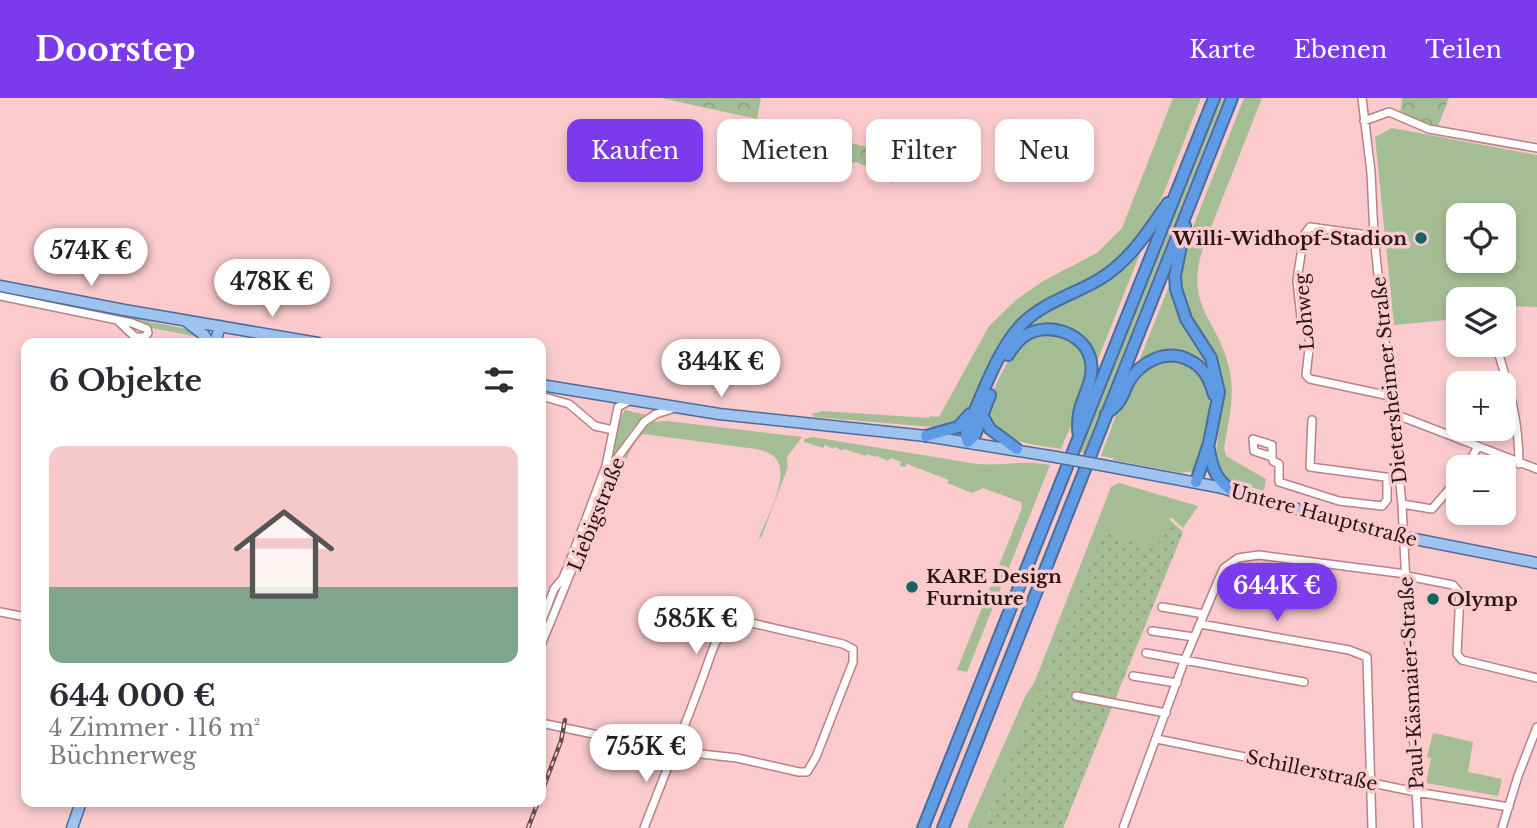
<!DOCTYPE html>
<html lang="de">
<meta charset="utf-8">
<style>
:root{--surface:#fff;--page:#f7f7f7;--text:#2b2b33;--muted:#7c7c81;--accent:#7c3aed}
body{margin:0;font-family:"Libre Baskerville",serif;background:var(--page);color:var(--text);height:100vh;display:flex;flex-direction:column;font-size:26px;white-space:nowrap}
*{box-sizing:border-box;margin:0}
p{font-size:23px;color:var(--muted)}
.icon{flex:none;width:38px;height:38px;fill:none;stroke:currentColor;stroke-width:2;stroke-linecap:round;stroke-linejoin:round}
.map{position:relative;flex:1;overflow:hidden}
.side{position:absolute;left:21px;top:240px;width:525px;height:469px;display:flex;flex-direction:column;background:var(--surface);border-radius:14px;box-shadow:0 4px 10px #0003}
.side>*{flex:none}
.guide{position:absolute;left:567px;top:21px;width:665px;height:63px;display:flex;gap:14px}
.buttons{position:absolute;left:1446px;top:105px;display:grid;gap:14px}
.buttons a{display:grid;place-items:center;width:70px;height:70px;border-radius:14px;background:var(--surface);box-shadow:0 4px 10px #0003;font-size:35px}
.price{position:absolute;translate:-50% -60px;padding:0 16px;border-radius:24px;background:#fff;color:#222;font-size:23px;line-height:46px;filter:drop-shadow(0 2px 4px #0008)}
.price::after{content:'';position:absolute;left:50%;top:42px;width:21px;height:16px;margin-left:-10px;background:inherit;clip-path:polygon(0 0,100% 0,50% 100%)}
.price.on{background:var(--accent);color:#fff}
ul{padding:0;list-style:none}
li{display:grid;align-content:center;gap:14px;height:371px;padding:0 28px}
li span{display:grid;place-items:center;height:217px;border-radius:14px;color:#555}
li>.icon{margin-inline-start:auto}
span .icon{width:126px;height:126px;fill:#fffc;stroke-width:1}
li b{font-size:30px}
h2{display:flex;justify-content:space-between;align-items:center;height:84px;padding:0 28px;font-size:30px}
.tag{padding:0 24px;border-radius:14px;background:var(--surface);box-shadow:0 4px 10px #0003;font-size:24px;line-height:63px}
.tag.on{background:var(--accent);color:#fff}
header{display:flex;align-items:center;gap:42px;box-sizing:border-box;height:98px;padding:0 35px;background:var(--accent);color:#fff}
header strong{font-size:33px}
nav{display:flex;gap:38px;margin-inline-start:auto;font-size:24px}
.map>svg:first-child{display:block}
.grass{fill:#a5bd95;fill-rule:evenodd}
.forest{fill:url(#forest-crowns)}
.garden{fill:url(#garden-dots)}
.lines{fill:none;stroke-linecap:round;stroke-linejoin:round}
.minor-casing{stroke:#b98185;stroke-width:10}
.major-casing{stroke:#4c6c9c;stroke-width:13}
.highway-casing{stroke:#4c6c9c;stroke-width:14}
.minor{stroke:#fff;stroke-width:7}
.major{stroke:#9ec3ef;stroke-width:10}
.highway{stroke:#5e9be4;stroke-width:10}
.rail-casing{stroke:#6a4d4f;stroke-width:4.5}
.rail{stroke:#facacd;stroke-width:2;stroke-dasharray:5;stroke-linecap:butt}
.major-bridge-casing{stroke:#4c6c9c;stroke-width:13;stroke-linecap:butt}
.major-bridge{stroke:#9ec3ef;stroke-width:10}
.poi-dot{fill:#156463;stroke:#facacd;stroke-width:2.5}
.labels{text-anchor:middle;stroke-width:7;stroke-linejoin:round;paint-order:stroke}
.poi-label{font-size:19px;font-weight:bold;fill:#2a1517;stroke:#facacd;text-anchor:start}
.street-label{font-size:19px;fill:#2a1517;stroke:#facacd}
</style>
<header>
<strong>Doorstep</strong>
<nav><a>Karte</a><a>Ebenen</a><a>Teilen</a></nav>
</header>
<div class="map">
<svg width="1537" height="730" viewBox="0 0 1537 730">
<defs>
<pattern id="forest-crowns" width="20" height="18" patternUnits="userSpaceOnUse" patternTransform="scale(1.75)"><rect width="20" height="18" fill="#a5bd95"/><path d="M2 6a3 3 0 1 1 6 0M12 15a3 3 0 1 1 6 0" fill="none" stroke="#8ea280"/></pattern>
<pattern id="garden-dots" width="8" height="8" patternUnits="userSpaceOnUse" patternTransform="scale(1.75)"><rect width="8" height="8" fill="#a5bd95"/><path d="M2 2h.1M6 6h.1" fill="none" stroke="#8ea280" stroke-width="1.8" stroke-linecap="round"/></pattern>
</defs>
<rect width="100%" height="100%" fill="#facacd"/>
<path class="grass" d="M1173,0H1201L1162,99L1144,134L1104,174L1030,214L963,320L944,330L815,319L811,316L823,313L929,320L930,318L939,319L989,228L1016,202L1043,183L1097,155L1122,130Z
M1220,0H1224L1084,355L1079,354Z
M1244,0H1262L1204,147C1182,211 1220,220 1230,275C1235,300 1228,325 1224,350L1226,358L1266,381L1264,393L1225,381L1216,364V359L1221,294L1179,189L1187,144Z
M1392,30L1537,57V209L1503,208V201H1458V221L1394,227L1375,39ZM1458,117H1503V163H1458Z
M1143,148L1095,269L1077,238L1030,232L1021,233L1027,225Z
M1173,178L1213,275L1187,257L1137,268Z
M0,191L126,215L151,224L193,232L201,236L198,239L152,230L142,223L0,195Z
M1049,234C1055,235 1065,236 1070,240C1107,268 1074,318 1061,351C1043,348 1002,344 990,327C979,310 1010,256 1023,243C1029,238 1041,236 1049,234Z
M1176,262C1187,267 1197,270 1203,281C1217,302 1206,353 1195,373L1181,375L1113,362V360L1101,358C1117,319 1127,264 1176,262Z
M625,312L646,317L631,332L613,360L618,324Z
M667,323L802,339L787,359L788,369L761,440L759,439C767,420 794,371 772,357C768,354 761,352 756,351L643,336C625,351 619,385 611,406L607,405C618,376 626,344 652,324Z
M813,339L977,366C1001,368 1026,362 1050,367L967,574L957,572L1022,410L1021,404L983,390L972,395L947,385L949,382L907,366L905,369L900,368L901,364L891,360L888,363L877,358L876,359L867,356L866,358L844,351L842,353L835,349L833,351L825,347L823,350L804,344V341Z
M1119,385L1198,408L1183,430L1172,420L1169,421L1156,453L1103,435L983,730H967L1025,599L1035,583L1111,389Z
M1433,635L1473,644L1468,674L1502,681L1498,698L1426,685L1431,660L1427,659Z"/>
<path class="forest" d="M661,0H761L757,21Z
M1402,0H1449L1437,31L1400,17Z
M779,27L903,58L893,85L884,82L883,75L856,64L847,66L774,31Z"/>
<path class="garden" d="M1169,421L1183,434L1063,730H983L1103,434L1156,452Z"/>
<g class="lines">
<g class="minor-casing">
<path id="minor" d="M1362,0L1371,74L1374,138L1402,406L1418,730
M1364,23L1389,14L1429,31L1537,50
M1374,138L1310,129L1304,137L1297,182L1301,220L1310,243L1306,277L1310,281L1390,298
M0,198L132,225L147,231L148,235L145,239H135L118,223
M237,245H245
M1496,247C1509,290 1519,320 1519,366
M541,298L569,306L595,328L613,332
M1392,315L1537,371
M1312,322L1310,369L1400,381
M1272,359V347L1253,341L1254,353L1272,359L1273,363L1279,366V384L1339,403L1382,408L1387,402V380
M1467,369L1477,350
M1402,406L1432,411L1458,381
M1407,478L1453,487L1460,495L1457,556L1462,562L1537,580
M1162,509L1204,516
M0,514L26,519
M541,525L554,491L563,480L570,463L606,368L618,309L629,303
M1200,526L1349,552L1367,559L1372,730
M1152,533L1194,539
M541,547L618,359L644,324L656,316L672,311
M1146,555L1304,584
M1133,578L1177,585
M1076,598L1166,615
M541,625L674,653L737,660L799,674H807L816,659L853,564V551L843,546L738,522L728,524C714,541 709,564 701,584C691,612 680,639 669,666L644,730
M1157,641L1416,694L1509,709
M1123,730L1185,561L1218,483L1224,470L1238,460L1259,457L1406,476
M1502,730L1518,678L1537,629"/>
</g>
<g class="major-casing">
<path id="major" d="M0,188L124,212L318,245
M186,223L204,237L209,245
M215,245L220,228
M541,287L719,316L926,338L1056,359
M1101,367L1218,389L1384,435L1537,465
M72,730L81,704"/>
</g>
<g class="highway-casing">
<path id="highway" d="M1185,128L1175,178L1176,191L1186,221L1211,260L1219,294L1209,345L1196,384
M1008,257C1013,249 1018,242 1026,237C1049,223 1087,236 1091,264C1094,281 1084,296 1080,311C1078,318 1078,326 1078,333
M1106,316C1110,313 1115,309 1118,305C1123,299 1125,291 1128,285C1140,264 1166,250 1189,262C1204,269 1210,282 1214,297
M982,317L990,331L1017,351
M926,338L958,329L970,316
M968,344L966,338L967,331C982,298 997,252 1022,226C1044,204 1075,196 1100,181C1131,162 1148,133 1168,105
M968,344L975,337L990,297
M1209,351C1212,371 1216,382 1234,394
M923,730L1214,0
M943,730L1232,0"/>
</g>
<use href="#minor" class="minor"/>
<use href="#major" class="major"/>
<use href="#highway" class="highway"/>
<g class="rail-casing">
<path id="rail" d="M541,696L561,643L565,622
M528,730L538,704"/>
</g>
<use href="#rail" class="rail"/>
<g class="major-bridge-casing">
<path id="major-bridge" d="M1056,359L1101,367"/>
</g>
<use href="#major-bridge" class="major-bridge"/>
</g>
<g class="poi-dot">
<circle cx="1421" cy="140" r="7"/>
<circle cx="912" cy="489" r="7"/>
<circle cx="1433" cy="501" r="7"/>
</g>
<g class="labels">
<g class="poi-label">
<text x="1407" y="147" text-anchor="end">Willi-Widhopf-Stadion</text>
<text x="926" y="485">KARE Design<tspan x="926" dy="22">Furniture</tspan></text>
<text x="1447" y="508">Olymp</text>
</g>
<g class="street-label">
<text transform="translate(1304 214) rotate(-95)" y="7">Lohweg</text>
<text transform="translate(1389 282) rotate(-96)" y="7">Dietersheimer Straße</text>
<text transform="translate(596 416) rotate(-68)" y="7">Liebigstraße</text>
<text transform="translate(1324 417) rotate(15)" y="7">Untere Hauptstraße</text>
<text transform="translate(1411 585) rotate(-93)" y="7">Paul-Käsmaier-Straße</text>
<text transform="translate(1312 672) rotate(12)" y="7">Schillerstraße</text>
</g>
</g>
</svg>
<div class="buttons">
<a><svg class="icon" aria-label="locate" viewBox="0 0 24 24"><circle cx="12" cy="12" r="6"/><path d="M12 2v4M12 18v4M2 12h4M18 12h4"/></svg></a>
<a><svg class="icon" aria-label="layers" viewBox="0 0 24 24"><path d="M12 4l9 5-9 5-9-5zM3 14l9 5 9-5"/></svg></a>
<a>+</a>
<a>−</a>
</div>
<b class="price" style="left:91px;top:190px">574K €</b>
<b class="price" style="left:272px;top:221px">478K €</b>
<b class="price" style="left:721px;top:301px">344K €</b>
<b class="price on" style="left:1277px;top:525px">644K €</b>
<b class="price" style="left:696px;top:558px">585K €</b>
<b class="price" style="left:646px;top:686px">755K €</b>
<div class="guide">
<a class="tag on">Kaufen</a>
<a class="tag">Mieten</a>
<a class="tag">Filter</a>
<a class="tag">Neu</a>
</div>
<section class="side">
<h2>6 Objekte<svg class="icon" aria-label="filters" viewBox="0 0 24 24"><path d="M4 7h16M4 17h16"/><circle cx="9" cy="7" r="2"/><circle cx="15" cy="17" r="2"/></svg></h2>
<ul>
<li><span style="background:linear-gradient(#f6c9c9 65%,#7fa58c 0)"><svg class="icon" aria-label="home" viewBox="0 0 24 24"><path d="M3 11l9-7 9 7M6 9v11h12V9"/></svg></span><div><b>644 000 €</b><p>4 Zimmer · 116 m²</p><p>Büchnerweg</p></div></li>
</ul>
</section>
</div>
